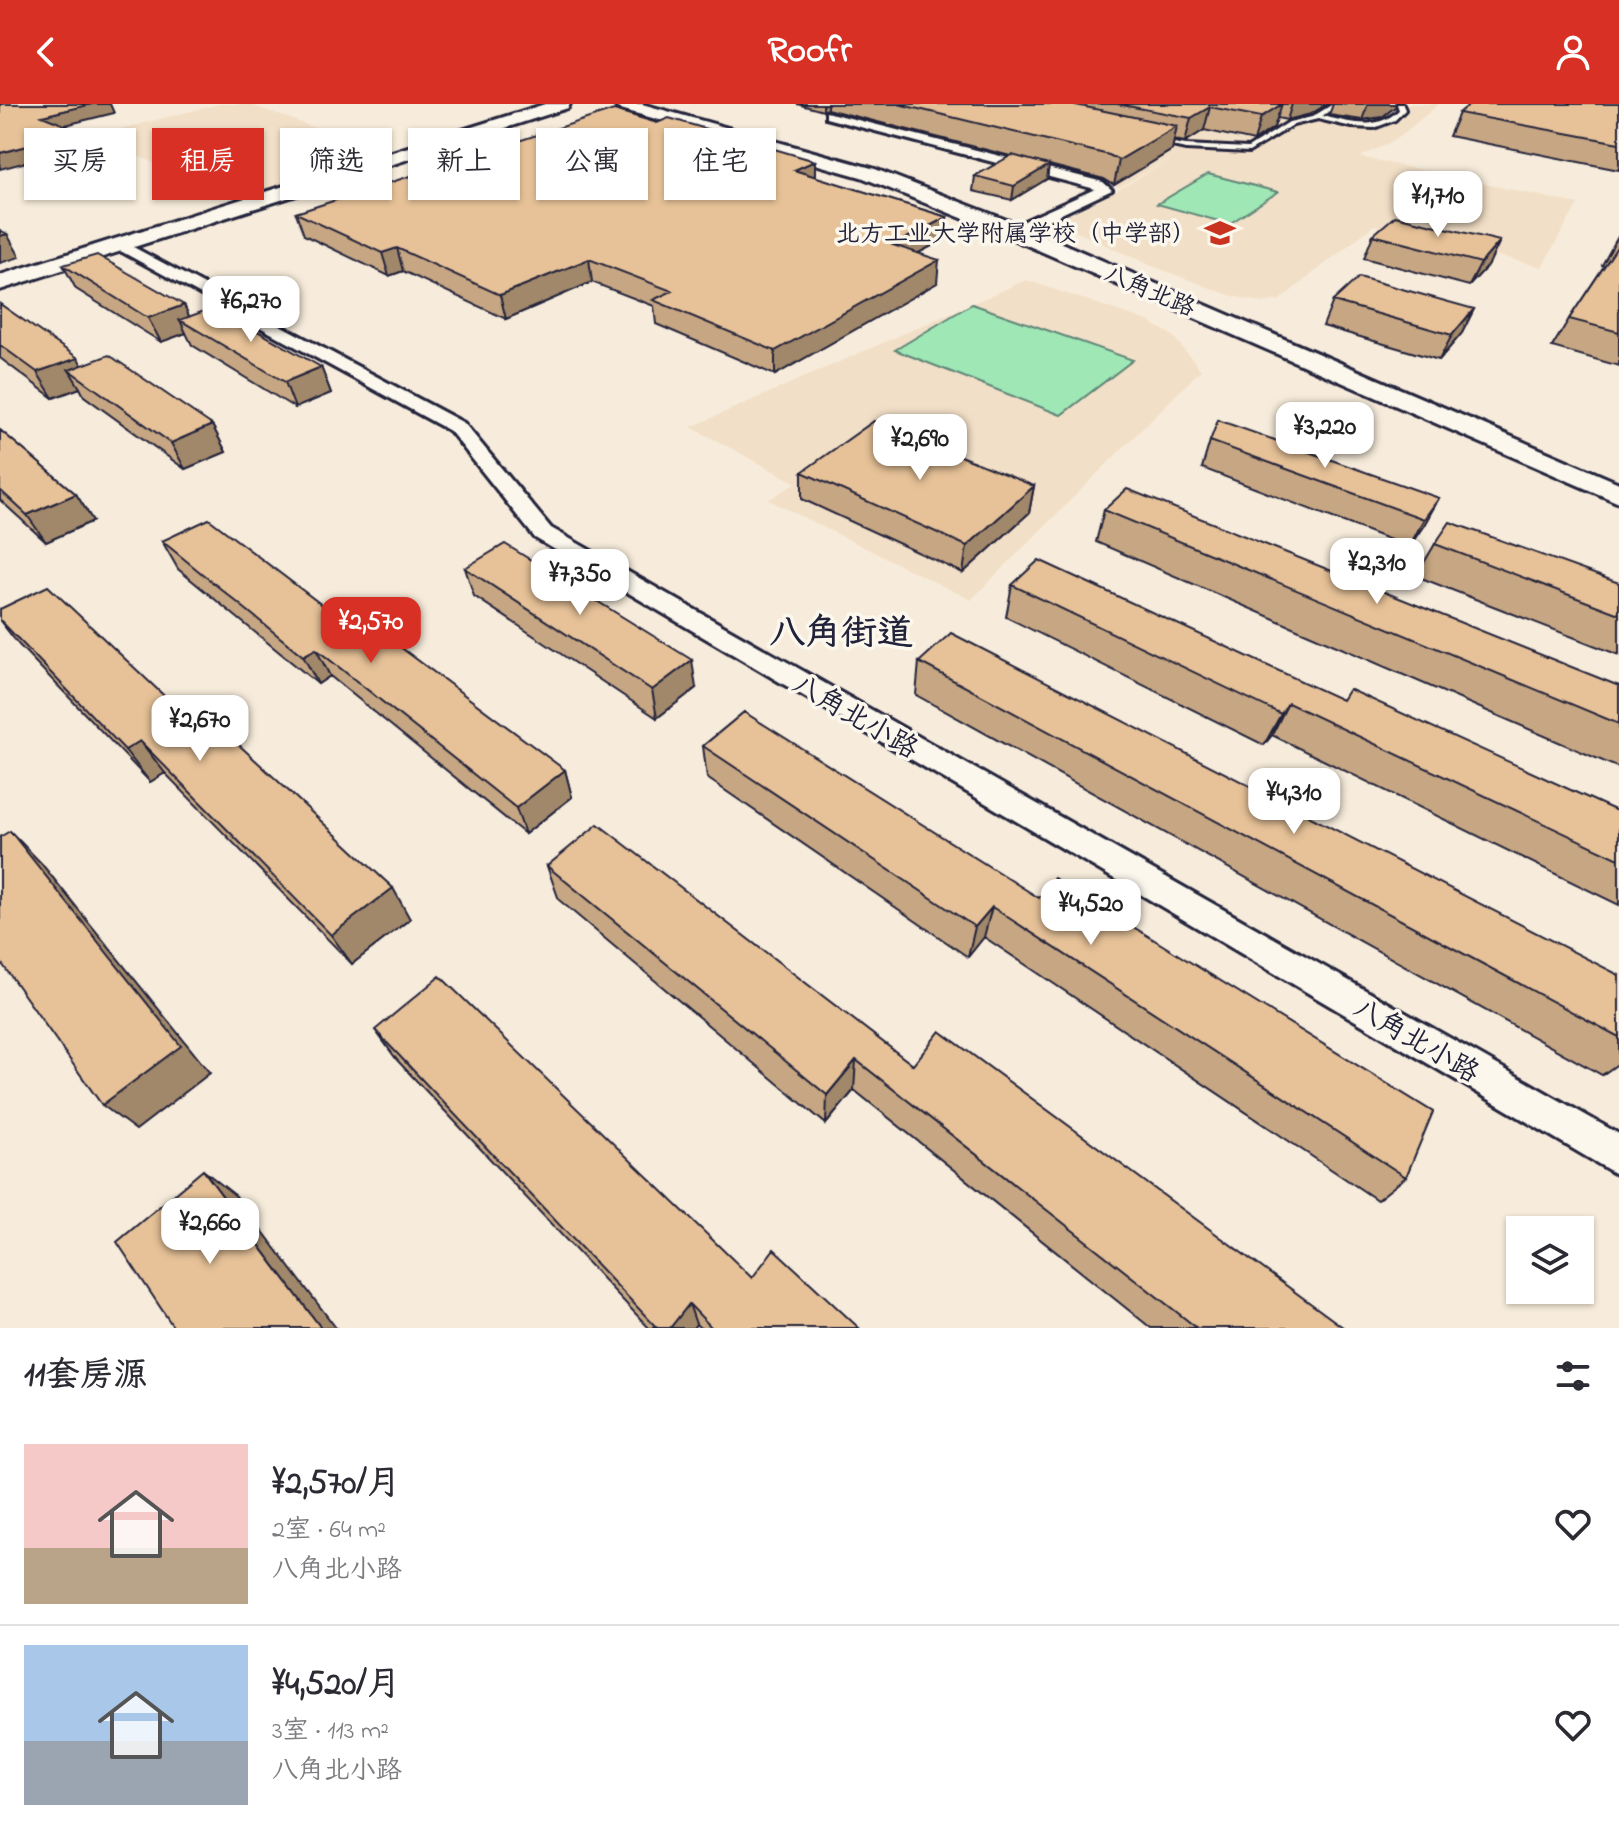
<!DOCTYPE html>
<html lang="zh">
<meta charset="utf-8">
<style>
:root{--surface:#fff;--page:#f2f2f3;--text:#2b2b33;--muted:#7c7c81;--line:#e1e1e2;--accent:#d93025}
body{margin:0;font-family:"Indie Flower","LXGW WenKai TC",sans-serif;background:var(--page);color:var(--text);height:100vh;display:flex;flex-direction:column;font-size:30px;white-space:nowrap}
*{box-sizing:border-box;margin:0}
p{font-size:26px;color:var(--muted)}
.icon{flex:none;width:44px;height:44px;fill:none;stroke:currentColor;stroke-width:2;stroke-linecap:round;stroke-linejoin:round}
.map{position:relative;height:1224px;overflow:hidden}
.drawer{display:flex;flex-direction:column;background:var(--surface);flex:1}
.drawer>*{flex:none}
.hud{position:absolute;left:24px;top:24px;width:800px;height:72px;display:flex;gap:16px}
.controls{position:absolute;left:1506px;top:1112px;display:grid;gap:16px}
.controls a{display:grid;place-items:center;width:88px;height:88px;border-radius:0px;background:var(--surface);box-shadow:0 2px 6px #0004;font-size:40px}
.price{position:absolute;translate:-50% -68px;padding:0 18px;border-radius:16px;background:#fff;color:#222;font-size:26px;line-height:52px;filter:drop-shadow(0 2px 4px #0008)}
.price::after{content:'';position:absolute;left:50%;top:48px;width:24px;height:18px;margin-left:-12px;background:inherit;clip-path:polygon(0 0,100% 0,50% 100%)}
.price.selected{background:var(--accent);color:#fff}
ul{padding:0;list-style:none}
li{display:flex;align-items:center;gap:24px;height:200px;padding:0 24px}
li+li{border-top:2px solid var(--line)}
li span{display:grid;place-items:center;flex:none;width:224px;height:160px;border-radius:0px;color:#555}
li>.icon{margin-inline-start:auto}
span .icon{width:96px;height:96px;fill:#fffc;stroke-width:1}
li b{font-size:34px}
h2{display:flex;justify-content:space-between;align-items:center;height:96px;padding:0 24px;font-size:34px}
.pill{padding:0 28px;border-radius:0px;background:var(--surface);box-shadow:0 2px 6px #0004;font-size:28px;line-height:72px}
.pill.selected{background:var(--accent);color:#fff}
header{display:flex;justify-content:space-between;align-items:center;height:104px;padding:0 24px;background:var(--accent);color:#fff;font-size:36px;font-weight:800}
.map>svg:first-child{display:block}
.built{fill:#f2dfc7}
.green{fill:#9fe8b6;stroke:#608578;stroke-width:2}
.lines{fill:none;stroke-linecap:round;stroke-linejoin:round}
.lane-casing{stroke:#22223b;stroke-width:6}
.street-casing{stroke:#22223b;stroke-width:6}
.secondary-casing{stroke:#22223b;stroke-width:6}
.lane{fill:#fbf7ec;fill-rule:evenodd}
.street{fill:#fbf7ec;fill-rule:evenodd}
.secondary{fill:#fbf7ec;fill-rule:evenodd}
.wall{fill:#c7a783;stroke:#22223b;stroke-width:2}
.shaded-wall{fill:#a2886a;stroke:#22223b;stroke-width:2}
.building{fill:#e7c298;stroke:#22223b;stroke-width:2}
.labels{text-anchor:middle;stroke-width:7;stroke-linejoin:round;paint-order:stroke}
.far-poi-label{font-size:24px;fill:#22223b;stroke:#fbf7ec;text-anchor:end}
.far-street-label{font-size:24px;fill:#22223b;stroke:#fbf7ec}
.street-label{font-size:28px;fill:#22223b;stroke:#fbf7ec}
.district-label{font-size:36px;font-weight:bold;fill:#22223b;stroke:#fbf7ec}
</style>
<header><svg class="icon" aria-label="back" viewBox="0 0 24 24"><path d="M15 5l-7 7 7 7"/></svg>Roofr<svg class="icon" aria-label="person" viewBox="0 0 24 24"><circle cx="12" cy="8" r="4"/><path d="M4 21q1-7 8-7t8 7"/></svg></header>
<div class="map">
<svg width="1619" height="1224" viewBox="0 0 1619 1224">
<rect width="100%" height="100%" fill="#f7ecdb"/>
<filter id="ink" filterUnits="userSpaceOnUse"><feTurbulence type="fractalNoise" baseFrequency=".0125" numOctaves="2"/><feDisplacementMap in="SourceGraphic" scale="16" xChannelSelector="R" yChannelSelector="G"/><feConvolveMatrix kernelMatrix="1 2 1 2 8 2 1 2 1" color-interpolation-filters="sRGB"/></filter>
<g filter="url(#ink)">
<path class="built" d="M219,0H249L384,49L235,95L93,32Z
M794,0H1439L1397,35L1360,53L1578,100L1542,163L1374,121L1280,196L1262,199L1229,191L1152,162L1055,118L1118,86L1178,50L1120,83Z
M1026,176L1148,217L1173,232L1201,266L971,496L768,396L796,379L691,323Z"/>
<path class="green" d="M1208,70L1278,88L1229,120L1157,100Z
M972,200L1133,256L1061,311L895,246Z"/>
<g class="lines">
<g class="lane-casing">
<path id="lane" d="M1333,0H1340L1322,12C1350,18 1376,28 1399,6L1397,0H1403L1405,6L1395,16L1374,24L1352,23L1318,15L1293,21L1249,48L1186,45L1153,38L1156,36L1186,41L1248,44L1289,18L1312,13Z"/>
</g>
<g class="street-casing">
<path id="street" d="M826,8L1103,78L1112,86L1019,130H1009V124L1095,85L826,14Z
M120,136L464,319L551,424L1619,1030V1072L535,434L450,327L115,144V138Z"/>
</g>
<g class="secondary-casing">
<path id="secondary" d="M545,0H570L568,4L0,186V171Z
M615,0H642L875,65L1022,122L1619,379V399L1006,132L861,73L617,4Z"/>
</g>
<use href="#lane" class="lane"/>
<use href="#street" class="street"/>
<use href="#secondary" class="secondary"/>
</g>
<path class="wall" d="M797,0H1327L1311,10L1287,16L1277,14L1274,23L1254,37L1204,26L1185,38L1174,36L1172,46L1114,81L1104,75L1049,61L1047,75L1012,96L973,87L975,72L1011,52L827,5L823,7Z
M1333,0H1396L1395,3L1382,13L1362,16L1329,11Z
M1619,0V66L1449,32L1459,9Z
M657,19L815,57V73L947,113L945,135L918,149L937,179L775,271L656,220L654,202L592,178L506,215L403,167L389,172L304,131L296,109Z
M1373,131L1489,160L1469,182L1364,154Z
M1619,131V262L1552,243L1569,215L1604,162L1602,161Z
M63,161L184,201L189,213L321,263L331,289L295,304L192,241L186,229L161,238L76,185Z
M1333,197L1474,205L1462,229L1439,256L1323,222Z
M0,200L82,261L212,321L226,348L185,365L84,292L80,284L53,294L0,254Z
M0,326L76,390L93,417L46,438L0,396Z
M1210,337L1439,394L1424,421L1409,443L1202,364Z
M802,368L1034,382L1029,409L963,469L802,395Z
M1104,406L1619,582V664L1096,438Z
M162,437L364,533L565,666L572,693L525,730L330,572L318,580L178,465Z
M1435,440L1619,479V551L1416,472Z
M465,464L696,584L657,614L474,492Z
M1012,481L1342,596L1619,708V801L1272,631L1264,641L1006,513Z
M0,505L195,621L410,815L352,860L165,669L150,678L19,541L0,517Z
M919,558L1619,871V959L1602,971L916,591Z
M744,608L1406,1073L1377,1096L984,833L968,853L707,674L703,642Z
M547,762L913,961L1344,1224H1151L854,986L826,1020L559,796Z
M375,926L752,1174L859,1224H700L696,1220L693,1224H649L397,956Z"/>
<path class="shaded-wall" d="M92,0H110L114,9L49,25L42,12Z
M823,0H827V5L823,7Z
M1282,0L1274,23L1254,37L1261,13Z
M1292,0H1327L1311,10L1287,16Z
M1368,0H1396L1395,3L1382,13L1362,16Z
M1210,3L1204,26L1185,38L1191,14Z
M1177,22L1172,46L1114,81L1119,56Z
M82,28L88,42L0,65V49Z
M815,57V78L794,66Z
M1049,61L1047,75L1012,96L1014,82Z
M947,113L945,135L892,163L893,141Z
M7,130L20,153L0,159V132Z
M1500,137L1489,160L1469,182L1481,159Z
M397,144L403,167L389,172L382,149Z
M589,155L592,178L506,215L500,191Z
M939,156L937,179L775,271V247Z
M184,201L195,225L180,216L186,229L161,238L148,214Z
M1474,205L1462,229L1439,256L1452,231Z
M78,254L92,279L69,266L80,284L53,294L37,268Z
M321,263L331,289L295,304L285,278Z
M212,321L226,348L185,365L171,339Z
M1034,382L1029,409L963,469L967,442Z
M76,390L93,417L46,438L27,411Z
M1439,394L1424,421L1409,443L1424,415Z
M316,545L330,572L318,580L303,552Z
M692,556L696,584L657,614L652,586Z
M1288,599L1272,631L1264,641L1281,610Z
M140,637L165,669L150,678L125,646Z
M565,666L572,693L525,730L516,704Z
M10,727L41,759L210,969L136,1026L102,1001Z
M393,784L410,815L352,860L331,831Z
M992,803L984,833L968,853L975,823Z
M856,956L854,986L826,1020L827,991Z
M203,1066L236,1092L336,1224H321Z
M689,1200L696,1220L693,1224H670Z"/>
<path class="building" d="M0,0H92L42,12L82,28L0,49Z
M898,0H1071L1177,22L1119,56L1109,51Z
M1117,0H1282L1261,13L1210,3L1191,14Z
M1470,0H1619V39L1459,9Z
M614,6L657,19L669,14L815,57L794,66L947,113L893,141L939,156L775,247L653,196L672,187L589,155L500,191L397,144L382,149L296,109Z
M1012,51L1049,61L1014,82L975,72Z
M1395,112L1500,137L1481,159L1373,131Z
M0,126L7,130L0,132Z
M1619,140V228L1569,215Z
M97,151L184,201L148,214L63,161Z
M1359,173L1474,205L1452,231L1333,197Z
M0,200L78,254L37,268L0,241Z
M215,203L321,263L285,278L180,216Z
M109,251L212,321L171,339L69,266Z
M1218,316L1439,394L1424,415L1210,337Z
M874,317L1034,382L967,442L802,368Z
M0,326L76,390L27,411L0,386Z
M1127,385L1619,582V620L1104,406Z
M209,415L364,533L376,525L565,666L516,704L316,545L303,552L162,437Z
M1450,418L1619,479V510L1435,440Z
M505,440L692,556L652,586L465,464Z
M1039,456L1342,596L1349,585L1619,708V755L1288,599L1281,610L1012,481Z
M48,482L195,621L209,613L393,784L331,831L140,637L125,646L0,516V505Z
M951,529L1619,871V933L919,558Z
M744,608L1039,794L1054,774L1433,1008L1406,1073L992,803L975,823L703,642Z
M598,720L913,961L940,927L1344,1224H1197L856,956L827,991L547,762Z
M10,727L181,942L102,1001L0,857V733Z
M440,872L752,1174L774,1145L859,1224H712L689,1200L670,1224H657L375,926Z
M203,1066L321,1224H174L117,1138Z"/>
</g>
<defs>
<g id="school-bare" transform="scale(2.4)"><path d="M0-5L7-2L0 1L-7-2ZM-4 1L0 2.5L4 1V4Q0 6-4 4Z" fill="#c8321e" stroke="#fbf7ec" stroke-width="2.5" paint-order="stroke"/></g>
</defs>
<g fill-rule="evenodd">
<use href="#school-bare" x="1220" y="129"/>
</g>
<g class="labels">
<g class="far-poi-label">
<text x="1196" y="137">北方工业大学附属学校（中学部）</text>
</g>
<g class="far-street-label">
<text transform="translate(1150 186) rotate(23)" y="8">八角北路</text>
</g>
<g class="street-label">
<text transform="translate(856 611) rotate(30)" y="10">八角北小路</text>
<text transform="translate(1417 935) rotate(30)" y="10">八角北小路</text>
</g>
<g class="district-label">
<text x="841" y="540">八角街道</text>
</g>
</g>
</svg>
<div class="controls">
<a><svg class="icon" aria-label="layers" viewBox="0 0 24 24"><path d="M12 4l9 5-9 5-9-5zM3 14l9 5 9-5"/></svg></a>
</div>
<b class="price" style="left:1438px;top:135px">¥1,710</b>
<b class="price" style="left:251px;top:240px">¥6,270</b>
<b class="price" style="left:1325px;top:366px">¥3,220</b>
<b class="price" style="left:920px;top:378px">¥2,690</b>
<b class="price" style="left:1377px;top:502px">¥2,310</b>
<b class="price" style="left:580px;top:513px">¥7,350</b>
<b class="price selected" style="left:371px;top:561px">¥2,570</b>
<b class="price" style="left:200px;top:659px">¥2,670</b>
<b class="price" style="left:1294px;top:732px">¥4,310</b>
<b class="price" style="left:1091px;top:843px">¥4,520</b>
<b class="price" style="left:210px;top:1162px">¥2,660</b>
<div class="hud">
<a class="pill">买房</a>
<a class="pill selected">租房</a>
<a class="pill">筛选</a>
<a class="pill">新上</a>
<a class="pill">公寓</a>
<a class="pill">住宅</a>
</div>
</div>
<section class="drawer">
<h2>11套房源<svg class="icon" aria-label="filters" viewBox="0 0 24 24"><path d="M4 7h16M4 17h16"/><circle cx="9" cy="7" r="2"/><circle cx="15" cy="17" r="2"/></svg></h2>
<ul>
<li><span style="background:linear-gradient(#f6c9c9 65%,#b9a48a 0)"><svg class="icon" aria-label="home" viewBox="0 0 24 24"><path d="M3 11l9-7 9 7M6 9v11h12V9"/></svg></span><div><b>¥2,570/月</b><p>2室 · 64 m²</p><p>八角北小路</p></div><svg class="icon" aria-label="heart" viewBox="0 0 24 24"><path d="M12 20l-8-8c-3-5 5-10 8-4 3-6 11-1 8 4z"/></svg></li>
<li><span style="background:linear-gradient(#a9c7e8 60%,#9aa5b1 0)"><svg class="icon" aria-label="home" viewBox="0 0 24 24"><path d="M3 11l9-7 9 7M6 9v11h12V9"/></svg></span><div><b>¥4,520/月</b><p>3室 · 113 m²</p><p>八角北小路</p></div><svg class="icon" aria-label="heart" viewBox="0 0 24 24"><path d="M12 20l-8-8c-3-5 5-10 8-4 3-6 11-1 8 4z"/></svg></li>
</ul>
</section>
